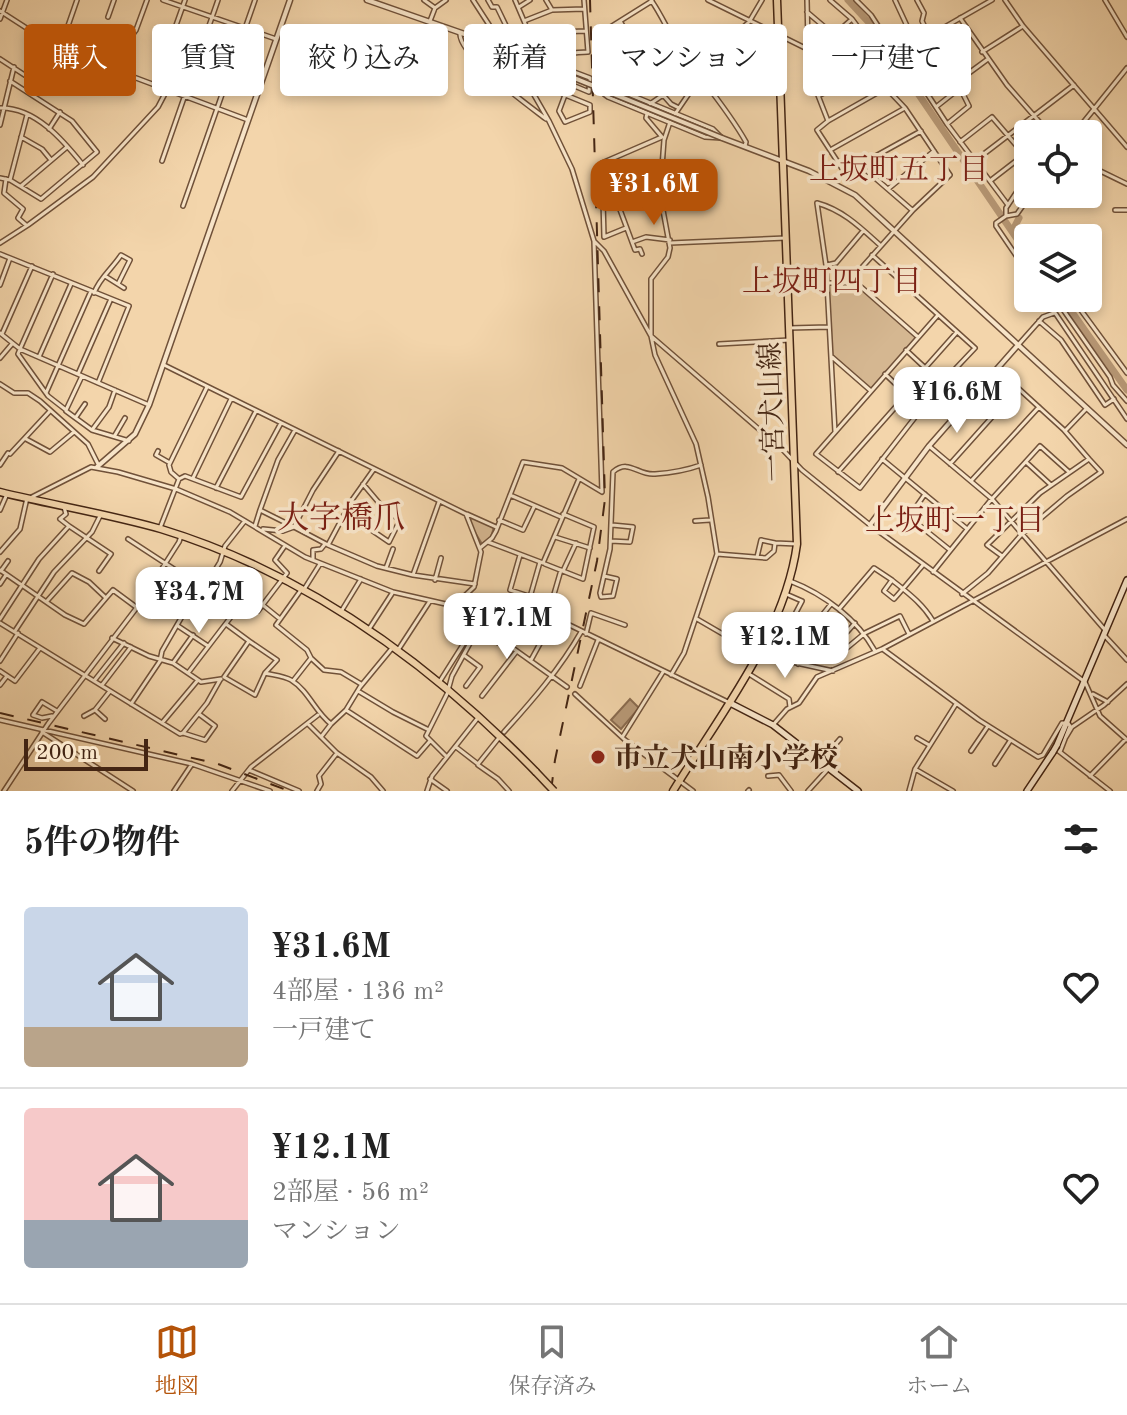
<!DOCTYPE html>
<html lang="ja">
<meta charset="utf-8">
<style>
:root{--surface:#fff;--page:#f2f2f2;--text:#222;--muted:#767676;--line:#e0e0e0;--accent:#b45309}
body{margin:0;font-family:"Old Standard TT","Noto Serif JP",serif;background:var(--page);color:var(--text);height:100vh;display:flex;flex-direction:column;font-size:30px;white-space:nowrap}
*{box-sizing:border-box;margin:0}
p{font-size:26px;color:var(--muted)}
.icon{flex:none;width:44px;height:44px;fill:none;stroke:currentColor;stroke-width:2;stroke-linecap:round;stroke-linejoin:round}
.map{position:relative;height:791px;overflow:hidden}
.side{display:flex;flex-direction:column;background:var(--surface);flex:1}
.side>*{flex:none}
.top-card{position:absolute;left:24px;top:24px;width:1080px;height:72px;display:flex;gap:16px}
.fabs{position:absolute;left:1014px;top:120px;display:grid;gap:16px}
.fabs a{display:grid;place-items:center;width:88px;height:88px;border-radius:8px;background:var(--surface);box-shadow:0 4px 12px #0003;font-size:40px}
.scale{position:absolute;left:24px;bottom:20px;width:124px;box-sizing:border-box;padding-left:8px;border:4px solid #442513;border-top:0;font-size:22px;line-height:28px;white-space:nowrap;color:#442513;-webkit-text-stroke:6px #f7e4c8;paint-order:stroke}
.price{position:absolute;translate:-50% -68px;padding:0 18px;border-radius:16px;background:#fff;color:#222;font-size:26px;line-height:52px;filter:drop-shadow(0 2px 4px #0008)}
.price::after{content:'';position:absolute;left:50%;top:48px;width:24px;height:18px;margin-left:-12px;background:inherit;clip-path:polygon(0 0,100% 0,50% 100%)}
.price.on{background:var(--accent);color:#fff}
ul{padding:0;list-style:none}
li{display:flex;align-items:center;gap:24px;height:200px;padding:0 24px}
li+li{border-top:2px solid var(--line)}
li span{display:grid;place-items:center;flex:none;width:224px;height:160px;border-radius:8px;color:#555}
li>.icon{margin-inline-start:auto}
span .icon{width:96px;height:96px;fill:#fffc;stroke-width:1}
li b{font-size:34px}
h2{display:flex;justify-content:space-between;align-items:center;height:96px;padding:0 24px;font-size:34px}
.chip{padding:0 28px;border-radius:8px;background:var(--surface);box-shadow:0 4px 12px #0003;font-size:28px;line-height:72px}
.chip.on{background:var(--accent);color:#fff}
.tab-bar{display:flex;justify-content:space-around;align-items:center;height:112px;border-top:2px solid var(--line);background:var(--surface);font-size:22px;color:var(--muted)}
.tab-bar a{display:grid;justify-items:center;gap:4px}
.tab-bar .on{color:var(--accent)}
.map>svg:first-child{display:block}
.green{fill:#d5b791;stroke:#8c6e52;stroke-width:2}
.water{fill:#b89977;stroke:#8a6b4f;stroke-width:2}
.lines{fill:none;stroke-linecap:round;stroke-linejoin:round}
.river{stroke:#b89977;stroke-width:7}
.minor-casing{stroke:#705139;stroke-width:6}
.tertiary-casing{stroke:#705139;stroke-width:7}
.secondary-casing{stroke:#442513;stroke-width:8}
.primary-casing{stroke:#442513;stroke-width:9}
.minor{stroke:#f7e4c8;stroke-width:3}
.tertiary{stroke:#f7e4c8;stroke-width:4}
.secondary{stroke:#f7e4c8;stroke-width:5}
.primary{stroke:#f3d5ab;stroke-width:6}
.rail{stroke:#442513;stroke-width:2;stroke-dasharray:14 14;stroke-linecap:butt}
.tertiary-bridge-casing{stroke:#705139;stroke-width:7;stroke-linecap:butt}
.secondary-bridge-casing{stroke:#442513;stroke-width:8;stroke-linecap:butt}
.primary-bridge-casing{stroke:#442513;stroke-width:9;stroke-linecap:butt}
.tertiary-bridge{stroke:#f7e4c8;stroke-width:4}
.secondary-bridge{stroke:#f7e4c8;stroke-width:5}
.primary-bridge{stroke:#f3d5ab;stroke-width:6}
.poi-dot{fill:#8f2418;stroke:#f7e4c8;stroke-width:3}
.labels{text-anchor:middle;stroke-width:7;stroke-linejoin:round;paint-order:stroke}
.street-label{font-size:28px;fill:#442513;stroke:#f7e4c8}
.poi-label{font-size:28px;font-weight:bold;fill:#442513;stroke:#f7e4c8;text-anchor:start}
.neighbourhood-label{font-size:30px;fill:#7a1f14;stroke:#f7e4c8}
.quarter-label{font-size:32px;fill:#7a1f14;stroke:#f7e4c8}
</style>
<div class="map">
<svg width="1127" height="791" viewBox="0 0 1127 791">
<rect width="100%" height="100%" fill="#f3d5ab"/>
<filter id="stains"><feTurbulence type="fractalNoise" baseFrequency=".0025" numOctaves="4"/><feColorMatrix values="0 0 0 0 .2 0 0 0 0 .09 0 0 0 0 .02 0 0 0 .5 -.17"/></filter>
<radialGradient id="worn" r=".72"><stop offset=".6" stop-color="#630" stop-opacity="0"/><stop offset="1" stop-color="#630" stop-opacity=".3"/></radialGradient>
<path class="green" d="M852,279L918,337L871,391L830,356L828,283H848Z
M470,516L494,527L491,537L482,544L471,526Z"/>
<path class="water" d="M630,699L639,708L621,729L611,720Z"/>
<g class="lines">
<path class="river" d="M848,0L872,26L1028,255
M1019,218L1015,226L1022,238
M1062,298L1127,390"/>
<g class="minor-casing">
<path id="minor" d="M163,0L276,39
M424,0L435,8
M473,0L497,37L507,41L526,30
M488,0L492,7H497L512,38
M515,0L524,21L552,10L546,0
M651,0C663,17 671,38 683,54C705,84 728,110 746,142L745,146
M708,0L886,88L905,108L950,175L913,210L848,283H828
M807,0L808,44L814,85L828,121
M830,0L852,19L892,73L886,88L828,121L817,130L845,173L921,131
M856,0L871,15L902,63H907L947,124L1008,205
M895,0L920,54
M917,0L924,13L922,21C929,35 934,50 947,60L921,87
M1005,0L1023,26L1127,147
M1105,0L1127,37
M652,1L620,21L663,95L671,104L679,108
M519,7L530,0
M552,10L584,9
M0,11L59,49L248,120
M807,12L834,35L852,19
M108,17L114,0
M960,18L1007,85L1050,134
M0,19L7,0
M430,21L435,8L446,0
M524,21L538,56C554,57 571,52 588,52L584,0
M620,21L604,31L633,94
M460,33C458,55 528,105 546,119
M929,36L992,0
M473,37L484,38L590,78L589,92L484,48Z
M532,42L557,32L586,31
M982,52L1023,26
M0,59L46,89L77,0
M947,60L960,71L969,73L988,59
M907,63L934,45
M942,68L956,80L969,106L947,124
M107,69L136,30L147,0
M609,86L713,129L722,138L705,137L608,97L604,94L605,89Z
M534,94L546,87L590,105V112L565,122L559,111L565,95
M820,95L859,74
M650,104L663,95
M936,107L960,88
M0,108C35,107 63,140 83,165
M647,113L646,118L662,137
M675,114L720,48L749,22L762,0
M0,125L14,67
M49,129L60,112
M1074,134L1127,68
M21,137L42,149L51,160
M960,142L992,117L1028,159
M832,149L905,108
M976,160L1074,85
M162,161L218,0
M860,165L912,210
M1088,165L1127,184
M1028,175L1006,208V216L1017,214L1031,194
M0,178L10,180L41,199L97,152L72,121L10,81
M6,179L4,193L23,209L18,218L26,225
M10,180L27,115
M990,181L1025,154
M604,184H617L661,170
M617,184L619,207L632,242L646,237L670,240
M21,186L67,147
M888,189L934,151
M183,206L255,0
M1115,210H1127
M1006,216L996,223V226L1028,273
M626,228L604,237L602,163L662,137
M594,241L604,251L651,336L655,355L696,444L708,497L717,554L684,653L671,675
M632,242L635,250L640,249L642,254
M0,243L28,225L93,177L158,107L179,67L164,59L185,0
M670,243L786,238
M0,254L10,258
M872,255L975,348L941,384L860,488L816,454L938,315
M827,265L836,263L863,231
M53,274L20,349L149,405
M105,276L124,288
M852,279L918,337
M0,285L10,258L129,306L98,383
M94,293C100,277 112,269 121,255L130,260L118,284
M1045,298L1127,419
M1055,298L1110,377L1113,385L1127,401
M1072,298L1127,373
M1039,321L1061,340L1105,405L1114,399
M789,328L829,327
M0,333L20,349L18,354L48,396L66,410L82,376
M2,334L32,266
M651,336L783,450L802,470L870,525L1085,682L1100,716L1127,740
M651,336V279L668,257L670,248L660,194L664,140L670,122
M719,344L790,340
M1019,344L1043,317L1054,313
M906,350L965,405
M39,357L71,284
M832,357L871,391
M0,358L12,344
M164,365L466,514L481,552L474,587L455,605
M925,368L957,332
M78,374L110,301
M885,374L922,409
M0,384L14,393H28L40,401L88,444L98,464
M207,387L169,465L171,472L179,479L185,476L241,497L281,423
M46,393L91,291
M976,393L997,412
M66,411L92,430L129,441
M76,417L85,404
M92,430L109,407L115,390
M1065,431L1087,408
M835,432L826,265L817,203C843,210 861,228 881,246
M115,435L125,418
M26,439L50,452L74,432
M929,446L992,499L1105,630
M158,451L156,455L170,463
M882,459L966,528
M1027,463L1051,485
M950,464L1018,388L1064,430L1089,459L1040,493L987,545L1002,556
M0,465L8,453L10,454L50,411
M838,472L907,394
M193,478L231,399
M971,481L1039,407
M216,488L256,411
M925,494L909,517L950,550
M510,495L561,517
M30,498L91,467L118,472L176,489L230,512L305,557L393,592L450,605L553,617L730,703
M64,507L66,514L60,519L69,526
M0,510L7,494
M260,510L278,460L295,430
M345,512L389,542L400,520L385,510L363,484
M467,514L496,527
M499,520L523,530L534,507
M695,521L710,520
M255,526L260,510L294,527L313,490L339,451
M160,528L179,479
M263,529L283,531L294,527L328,545L352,500L374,469
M555,537L590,548
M128,539L223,601L235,603L240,600L258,611L287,573L275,560L284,547
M611,541L630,542L633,527L612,525
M488,542L543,563L579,479
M328,545L377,566L413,575L439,502
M480,548L492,538L496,531L523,462L562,468L602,492L594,241L572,169L549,121L514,60
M0,552L20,529L27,498
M717,554L766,558L774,551L775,543L797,544
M520,555L510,590L547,602L552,601L561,570
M757,557L761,540L775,543
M313,559V550L321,549L325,544
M545,564L583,579L594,527L563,514
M923,565C913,577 904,588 894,599L884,591L892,580C908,593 922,603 933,621
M386,568L393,549
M0,570L65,615L84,624L106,598
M1,571L8,561
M563,571L576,543
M933,572L990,501L1040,446L1069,472
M413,575L475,584
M604,576L617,579L613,596L601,597L600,593L610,549L613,472C629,458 638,476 655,474C670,473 687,470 701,465
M435,580L441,558
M790,581C824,594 857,619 875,651
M0,584L6,575
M301,590L276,625L307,650L311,658
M303,591L320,564
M962,594L988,573L1021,535L1067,496L1101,472L1089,459
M530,597L540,562
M47,601L72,573L89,582L106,598L113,590L136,607
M831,604L823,614L847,632L855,623
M264,606L280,619
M839,609L874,568L892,580
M342,610L361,579
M0,619L39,559L69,526L111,554L99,571
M697,619L752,651
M0,623L180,734L183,733L207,703L220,680
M226,624L249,641
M178,626L208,646
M369,629L393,592
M15,631L54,572L92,532L100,516
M471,632L514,649L567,687
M586,634L591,613L625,625
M1104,635L1127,660
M112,638L149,656L173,663L201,682L221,679
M249,641L277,660L265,673L255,695L224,677Z
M494,642L508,611
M781,645L771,641L782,616L792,620
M398,650L430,601
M884,650L979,720L1038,757L1043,755L1062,723H1068
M760,655L833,671
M465,656L480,667L466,686
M531,660L554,618
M778,660L792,620L802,601L786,594
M0,661L18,633
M173,663L193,635
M798,664L811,645L819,650L827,641L842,652L865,633L900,616L909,634
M0,671L15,681L40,648
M188,673L237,609L235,603
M265,673C273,675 284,676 291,680C309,691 315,712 331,724L346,710L360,687L393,647
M749,674L789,699L790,707
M94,681L124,643
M293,681L311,658L324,670L341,672L361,684
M440,681L471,632L482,608
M0,685L7,676
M102,685L131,647
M580,686L598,640
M358,691L393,712L429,730L447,694L452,676L475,634
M575,694L625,740L693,791
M1093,694L1108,702
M482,696L516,652
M131,704L160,661L162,651L184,613L204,588L220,562L225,546L244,522
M95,710L105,719
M346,710L417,756L430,741
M52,716L42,718L33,715L42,702L57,711
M84,716L95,710L110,691
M0,720L192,764L270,791
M162,723L198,680
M308,724L337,753L371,777L383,791
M773,725L787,709L799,703L817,677L882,649L1127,519
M429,730L426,736L446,756
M42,732L133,791
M504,732C532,701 560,669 581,632
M183,733L205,740L215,726L199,714
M623,736L663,672
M321,737L331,724
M1066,737L1072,727L1104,705L1127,684
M917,738L929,745
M456,747L478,764L498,739
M1056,749L1110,791
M971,751L988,726
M1060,752L1070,726L1068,723
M821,761L840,739
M995,764L1010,741
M478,765L498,779L509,791
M915,769L953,791
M249,770L299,791
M768,776L779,775L791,791
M1090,776L1126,739
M430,779L447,791
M4,791L48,724L138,606L179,542L181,536
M174,791L192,764
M232,791L251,767L318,715
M317,791L321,784L319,776L337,753
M427,791L432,776L477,719
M748,791L749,790
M808,791L828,769
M909,791L915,769L956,704"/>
</g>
<g class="tertiary-casing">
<path id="tertiary" d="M367,0L473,37
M722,138L809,171L855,195L1127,445
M97,467L135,434L149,405L290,0
M870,525L929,446L1018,345"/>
</g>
<g class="secondary-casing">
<path id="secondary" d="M730,703L773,725L858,791
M1057,745L1127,580
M1027,791L1053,752"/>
</g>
<g class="primary-casing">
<path id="primary" d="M0,492C53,505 108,514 161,529C306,573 432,665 536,772
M673,791C719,716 785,634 797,544L777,0"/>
</g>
<use href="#minor" class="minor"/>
<use href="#tertiary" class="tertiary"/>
<use href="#secondary" class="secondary"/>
<use href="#primary" class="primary"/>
<path class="rail" d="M0,713L218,764L289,791
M551,791L555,760L597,561L605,499L590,0"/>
<g class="tertiary-bridge-casing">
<path id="tertiary-bridge" d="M473,37L722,138"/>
</g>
<g class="secondary-bridge-casing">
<path id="secondary-bridge" d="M1053,752L1057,745"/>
</g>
<g class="primary-bridge-casing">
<path id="primary-bridge" d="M536,772L554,791"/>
</g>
<use href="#tertiary-bridge" class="tertiary-bridge"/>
<use href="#secondary-bridge" class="secondary-bridge"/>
<use href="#primary-bridge" class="primary-bridge"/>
</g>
<circle class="poi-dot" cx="598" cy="757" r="8"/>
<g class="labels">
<g class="street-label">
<text transform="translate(771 412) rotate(-92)" y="10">一宮犬山線</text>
</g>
<g class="poi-label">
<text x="614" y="767">市立犬山南小学校</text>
</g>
<g class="neighbourhood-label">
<text x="899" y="179">上坂町五丁目</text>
<text x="832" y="291">上坂町四丁目</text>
<text x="955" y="530">上坂町一丁目</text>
</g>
<g class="quarter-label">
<text x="341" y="528">大字橋爪</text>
</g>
</g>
<rect width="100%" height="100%" filter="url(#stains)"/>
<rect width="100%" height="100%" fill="url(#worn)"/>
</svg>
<div class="fabs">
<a><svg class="icon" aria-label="locate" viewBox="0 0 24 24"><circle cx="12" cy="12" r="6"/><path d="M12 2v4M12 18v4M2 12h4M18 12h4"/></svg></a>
<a><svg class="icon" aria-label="layers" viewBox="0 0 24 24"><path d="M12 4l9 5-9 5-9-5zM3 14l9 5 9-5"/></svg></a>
</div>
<div class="scale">200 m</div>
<b class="price on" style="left:654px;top:227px">¥31.6M</b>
<b class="price" style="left:957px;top:435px">¥16.6M</b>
<b class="price" style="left:199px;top:635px">¥34.7M</b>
<b class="price" style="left:507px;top:661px">¥17.1M</b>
<b class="price" style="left:785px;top:680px">¥12.1M</b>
<div class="top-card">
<a class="chip on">購入</a>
<a class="chip">賃貸</a>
<a class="chip">絞り込み</a>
<a class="chip">新着</a>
<a class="chip">マンション</a>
<a class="chip">一戸建て</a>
</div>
</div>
<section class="side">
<h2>5件の物件<svg class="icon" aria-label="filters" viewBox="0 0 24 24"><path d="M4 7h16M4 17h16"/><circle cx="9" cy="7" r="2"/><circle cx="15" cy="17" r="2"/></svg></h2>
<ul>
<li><span style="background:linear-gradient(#c9d6e8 75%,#b9a48a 0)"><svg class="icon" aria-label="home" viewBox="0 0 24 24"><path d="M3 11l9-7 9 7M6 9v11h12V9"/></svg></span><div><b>¥31.6M</b><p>4部屋 · 136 m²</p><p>一戸建て</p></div><svg class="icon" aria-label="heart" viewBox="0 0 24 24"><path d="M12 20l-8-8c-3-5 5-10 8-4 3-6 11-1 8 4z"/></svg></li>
<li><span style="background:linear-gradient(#f6c9c9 70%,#9aa5b1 0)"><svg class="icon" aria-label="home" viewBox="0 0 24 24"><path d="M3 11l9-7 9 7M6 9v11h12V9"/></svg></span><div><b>¥12.1M</b><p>2部屋 · 56 m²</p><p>マンション</p></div><svg class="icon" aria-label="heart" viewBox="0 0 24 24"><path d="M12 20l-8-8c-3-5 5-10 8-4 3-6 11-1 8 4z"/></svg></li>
</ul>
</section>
<nav class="tab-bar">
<a class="on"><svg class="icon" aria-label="map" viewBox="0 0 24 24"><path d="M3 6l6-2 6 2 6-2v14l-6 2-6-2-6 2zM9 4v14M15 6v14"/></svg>地図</a>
<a><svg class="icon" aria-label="saved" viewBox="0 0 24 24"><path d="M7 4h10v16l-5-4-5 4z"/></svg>保存済み</a>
<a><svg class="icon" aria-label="home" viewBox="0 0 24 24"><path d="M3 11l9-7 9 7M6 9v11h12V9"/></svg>ホーム</a>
</nav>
